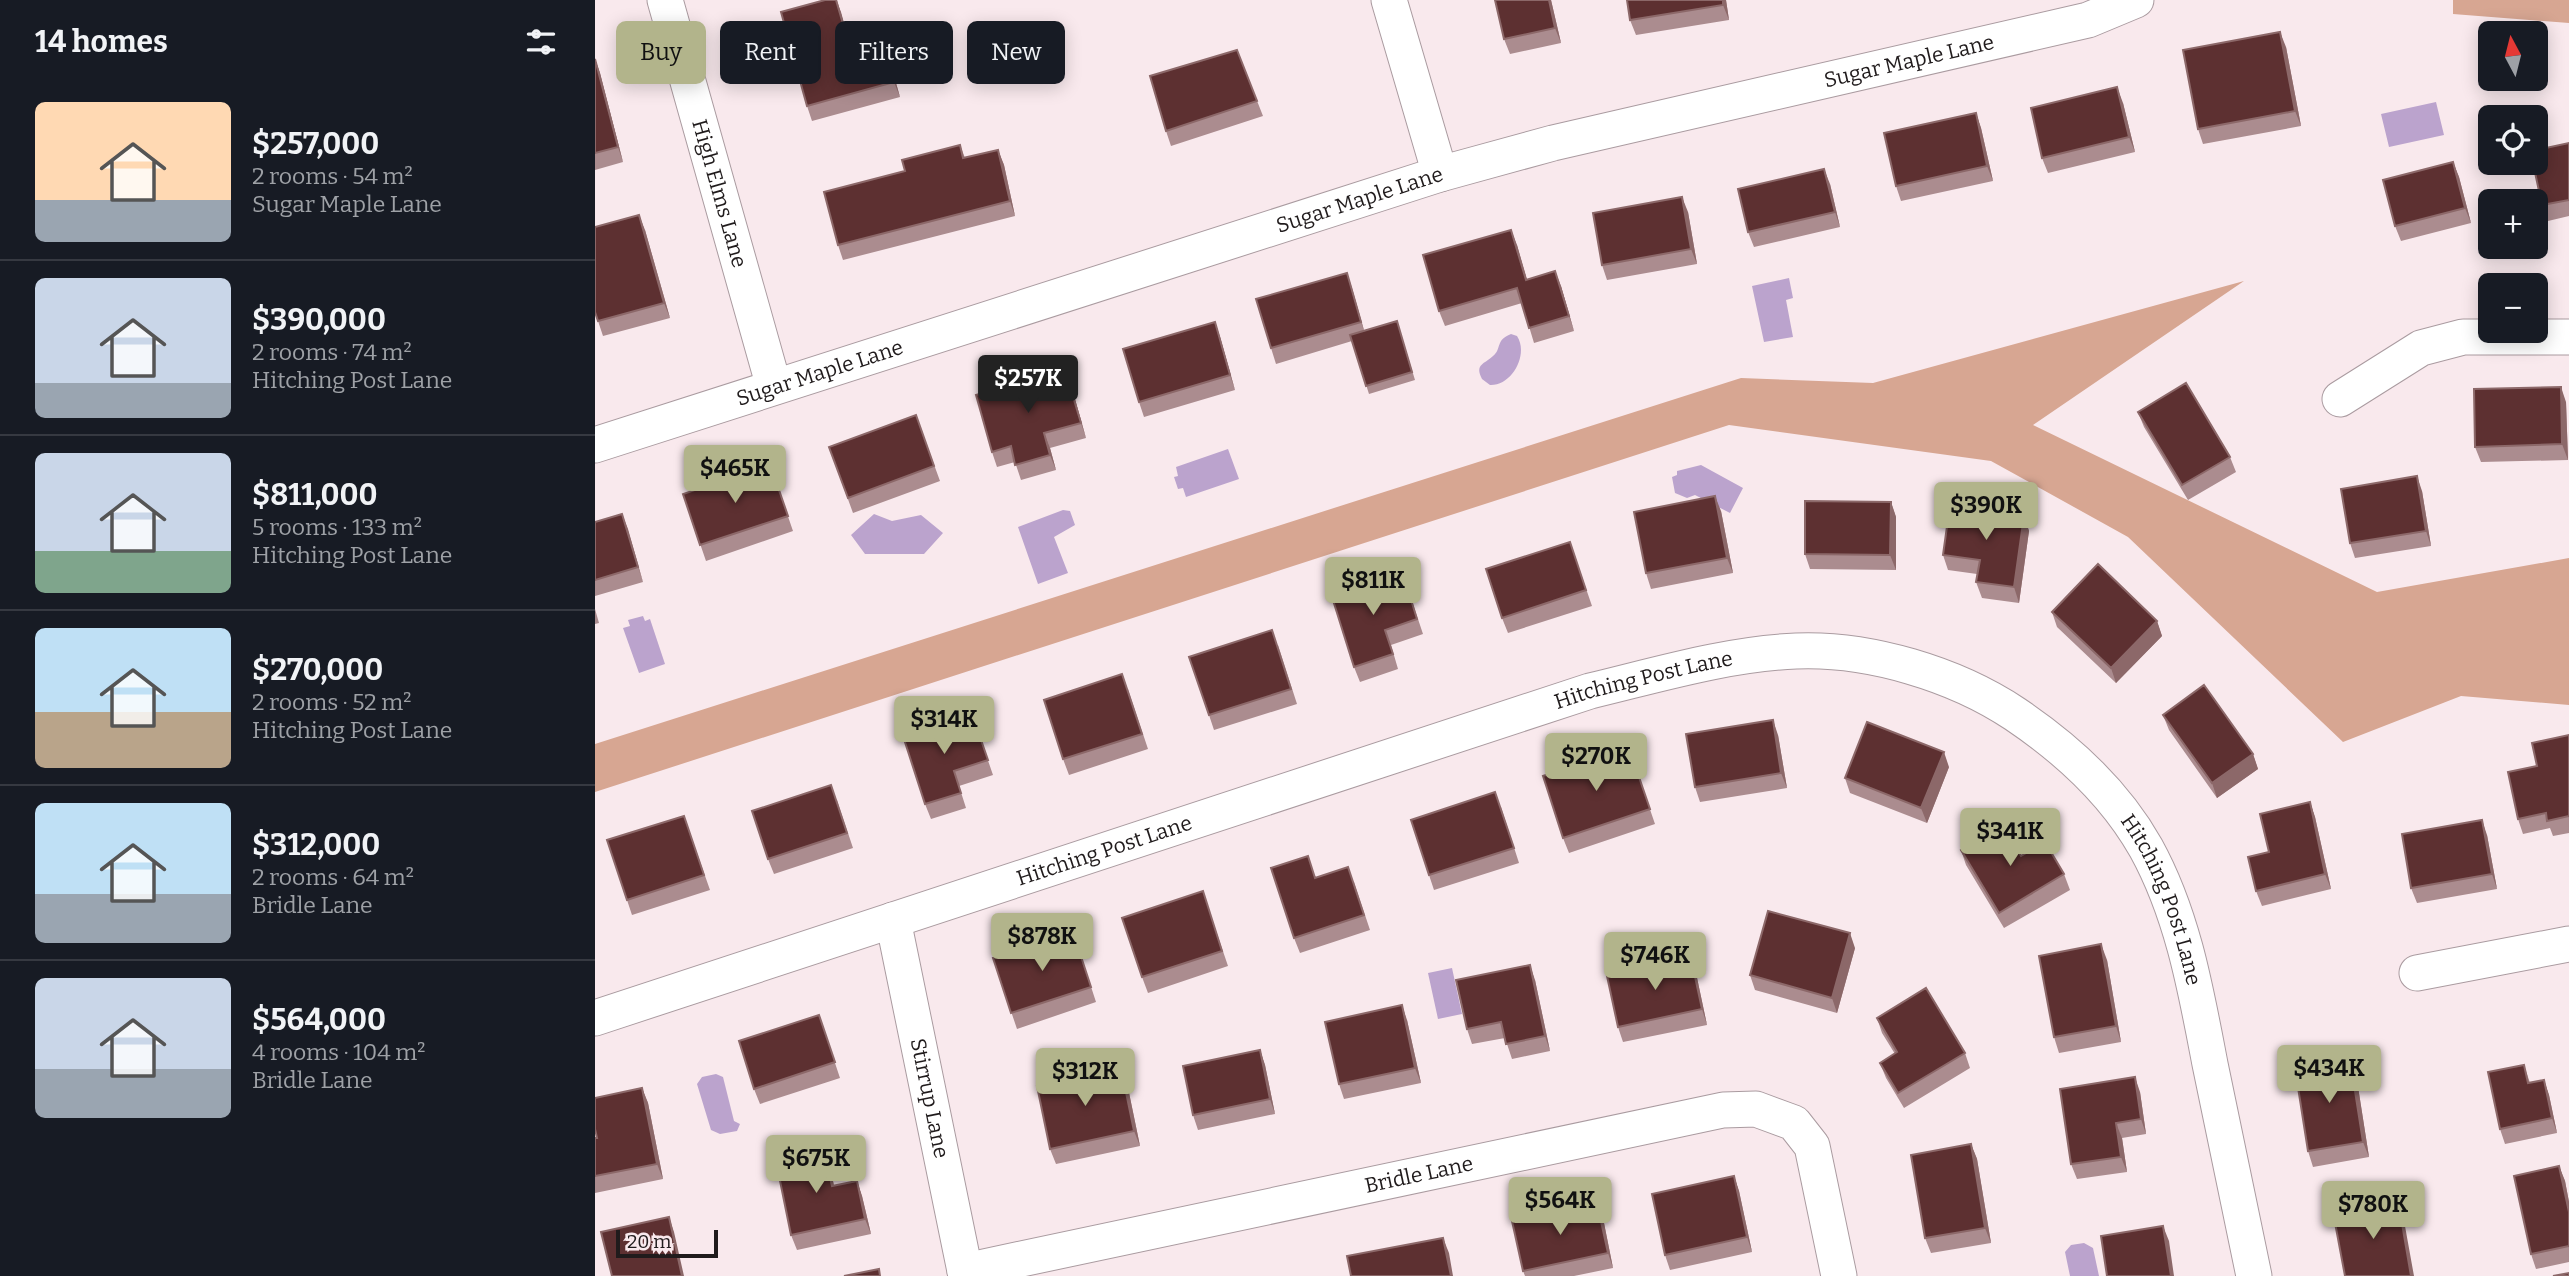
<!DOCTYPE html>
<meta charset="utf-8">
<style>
:root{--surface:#171b24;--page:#20242c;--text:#f1f3f6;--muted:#9ea1a6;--line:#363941;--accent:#b2b48b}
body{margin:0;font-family:Bitter,serif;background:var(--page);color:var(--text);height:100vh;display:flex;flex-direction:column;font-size:26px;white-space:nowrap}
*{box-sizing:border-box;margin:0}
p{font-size:23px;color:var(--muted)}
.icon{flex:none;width:38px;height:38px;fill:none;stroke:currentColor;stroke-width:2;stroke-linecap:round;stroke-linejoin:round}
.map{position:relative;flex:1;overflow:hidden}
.drawer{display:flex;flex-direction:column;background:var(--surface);width:595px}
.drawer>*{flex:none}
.banner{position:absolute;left:21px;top:21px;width:665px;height:63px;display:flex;gap:14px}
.needle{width:46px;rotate:353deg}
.tools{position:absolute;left:1883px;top:21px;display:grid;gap:14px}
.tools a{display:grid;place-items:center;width:70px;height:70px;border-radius:10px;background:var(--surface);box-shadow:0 4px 18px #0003;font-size:35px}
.scale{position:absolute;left:21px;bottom:18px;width:102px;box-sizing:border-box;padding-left:7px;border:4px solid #201b1c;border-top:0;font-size:19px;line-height:24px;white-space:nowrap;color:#201b1c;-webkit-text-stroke:5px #f9e9ed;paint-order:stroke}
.price{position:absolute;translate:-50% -60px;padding:0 16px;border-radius:7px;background:var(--accent);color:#111;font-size:23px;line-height:46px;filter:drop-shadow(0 2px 4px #0008)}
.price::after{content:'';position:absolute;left:50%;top:42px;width:21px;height:16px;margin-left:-10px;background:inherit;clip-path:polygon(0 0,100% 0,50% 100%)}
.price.on{background:#222;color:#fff}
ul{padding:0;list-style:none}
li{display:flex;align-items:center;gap:21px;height:175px;padding:0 35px}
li+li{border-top:2px solid var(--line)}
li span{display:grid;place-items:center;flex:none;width:196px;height:140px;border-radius:10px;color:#555}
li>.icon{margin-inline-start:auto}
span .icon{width:84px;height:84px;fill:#fffc;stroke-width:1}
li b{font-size:30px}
h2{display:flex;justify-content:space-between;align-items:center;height:84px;padding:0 35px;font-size:30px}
.chip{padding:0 24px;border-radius:10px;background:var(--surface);box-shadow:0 4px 18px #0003;font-size:24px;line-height:63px}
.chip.on{background:var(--accent);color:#111}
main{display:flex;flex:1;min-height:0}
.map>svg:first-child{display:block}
.forest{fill:#d7a692}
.water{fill:#bba3cd}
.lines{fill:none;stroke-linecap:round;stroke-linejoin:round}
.street-casing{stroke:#aa9ba0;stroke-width:37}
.street{stroke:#fff;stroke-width:35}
.wall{fill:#ab8c8f}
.shaded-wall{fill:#8c6869}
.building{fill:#5d3031;stroke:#8c6869;stroke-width:2}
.labels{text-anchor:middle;stroke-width:7;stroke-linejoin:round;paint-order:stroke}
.street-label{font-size:21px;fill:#201b1c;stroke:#f9e9ed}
</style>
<main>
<section class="drawer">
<h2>14 homes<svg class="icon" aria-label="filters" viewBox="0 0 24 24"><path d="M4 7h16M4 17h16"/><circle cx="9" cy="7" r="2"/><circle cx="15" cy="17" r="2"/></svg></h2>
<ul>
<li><span style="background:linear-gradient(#ffd9b3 70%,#9aa5b1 0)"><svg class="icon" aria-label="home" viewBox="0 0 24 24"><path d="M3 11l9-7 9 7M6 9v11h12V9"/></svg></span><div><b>$257,000</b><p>2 rooms · 54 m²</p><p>Sugar Maple Lane</p></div></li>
<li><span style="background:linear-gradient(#c9d6e8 75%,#9aa5b1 0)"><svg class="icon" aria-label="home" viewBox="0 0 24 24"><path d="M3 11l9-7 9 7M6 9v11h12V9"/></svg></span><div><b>$390,000</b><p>2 rooms · 74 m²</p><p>Hitching Post Lane</p></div></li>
<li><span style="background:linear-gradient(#c9d6e8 70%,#7fa58c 0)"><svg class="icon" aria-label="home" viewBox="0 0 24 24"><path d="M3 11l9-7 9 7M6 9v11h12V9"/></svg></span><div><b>$811,000</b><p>5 rooms · 133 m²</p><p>Hitching Post Lane</p></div></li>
<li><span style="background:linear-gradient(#bfe0f5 60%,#b9a48a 0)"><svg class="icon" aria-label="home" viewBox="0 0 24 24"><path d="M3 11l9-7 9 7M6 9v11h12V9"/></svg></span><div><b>$270,000</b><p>2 rooms · 52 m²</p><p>Hitching Post Lane</p></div></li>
<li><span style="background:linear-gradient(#bfe0f5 65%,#9aa5b1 0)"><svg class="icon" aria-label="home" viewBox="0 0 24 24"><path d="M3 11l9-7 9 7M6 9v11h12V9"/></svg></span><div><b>$312,000</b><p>2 rooms · 64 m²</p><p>Bridle Lane</p></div></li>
<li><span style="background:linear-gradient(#c9d6e8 65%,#9aa5b1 0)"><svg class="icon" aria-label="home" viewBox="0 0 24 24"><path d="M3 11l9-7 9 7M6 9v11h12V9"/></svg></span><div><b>$564,000</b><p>4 rooms · 104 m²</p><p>Bridle Lane</p></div></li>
</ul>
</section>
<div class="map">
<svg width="1974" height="1276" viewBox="0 0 1974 1276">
<rect width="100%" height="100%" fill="#f9e9ed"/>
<path class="forest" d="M1858,0H1974V23L1858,14Z
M1649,281L1438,425L1782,592L1974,558V705L1866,696L1748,742L1533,537L1396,461L1134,425L0,792V744L1146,378L1278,383Z"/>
<path class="water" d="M1841,102L1849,135L1794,147L1786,114Z
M1194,278L1198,298L1191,300L1198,337L1169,342L1157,286Z
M916,334L922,336C934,354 917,386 895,385L887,379C879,364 890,364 898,356C907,349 900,340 916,334Z
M633,449L644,479L591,497L588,488L583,489L579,477L583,476L581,467Z
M1106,465L1148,488L1135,513L1100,495L1092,498L1080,493L1077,477L1082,475V471Z
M468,510L475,511L480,525L459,537L473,573L443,584L423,527Z
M279,514L297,521L326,515L348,533L329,554H270L256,535Z
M48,616L50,621L55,619L70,664L44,673L28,628L35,626L33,620Z
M857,968L867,1014L843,1019L833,973Z
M121,1074L128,1077L139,1121L145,1124L142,1131L125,1134L116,1130L102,1084L107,1077Z
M1489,1243L1498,1248L1504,1276H1475L1470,1252L1476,1245Z"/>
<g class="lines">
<g class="street-casing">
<g id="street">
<path id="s1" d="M70,0L179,387"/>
<path d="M794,0L845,174"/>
<path d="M1745,399L1826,348L1868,337H1974"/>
<path id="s2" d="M0,445L845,174L958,143L1493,20L1541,0"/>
<path id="s3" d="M298,920L371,1276"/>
<path d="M1822,973L1974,944"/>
<path id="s4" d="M0,1018L995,691C1062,675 1131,654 1201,651C1274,648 1360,674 1420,714C1472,749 1520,793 1551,848C1588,915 1601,991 1615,1064C1630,1135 1644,1205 1659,1276"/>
<path id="s5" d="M370,1271L1128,1110L1161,1109L1199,1123L1217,1146L1244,1276"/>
</g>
</g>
<use href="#street" class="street"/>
</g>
<path class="wall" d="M242,0L256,48L293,55L305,97L217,121L212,106Z
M956,0L966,43L915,54L909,39Z
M1032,0H1131L1134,20L1041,35L1035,20Z
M1691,47L1706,126L1608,144L1603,129Z
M642,50L668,116L576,146L571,131Z
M0,59L5,73L28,162L0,170Z
M1528,103L1540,152L1453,173L1447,158Z
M1381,113L1386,128L1398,181L1306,201L1301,186Z
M1974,143V216L1953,221L1947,205Z
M365,145L370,158L403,150L409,165L420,216L248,260L243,245L310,171Z
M1858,162L1864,177L1876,223L1806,241L1800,226Z
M1235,184L1245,227L1159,247L1153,232Z
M1093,212L1102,264L1012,280L1007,265Z
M50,230L75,318L8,336L3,321Z
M922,245L932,279L966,286L979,331L939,343L927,303L850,326L844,311Z
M752,273L769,331L802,321L820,380L774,394L757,341L681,364L676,348Z
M620,322L625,337L640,390L549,417L544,402Z
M476,385L491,438L455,448L461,470L426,480L420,462L402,467L397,452Z
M1971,402L1973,460L1886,462L1880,447Z
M1543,412L1635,457L1641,472L1593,500L1549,427Z
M321,415L345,481L258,513L234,447Z
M175,464L198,531L111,561L88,494Z
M1827,491L1836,546L1760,558L1755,543Z
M1296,502L1301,517V570L1215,569L1210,554Z
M1126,511L1138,573L1056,589L1051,573Z
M27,514L48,582L0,596V522Z
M1429,516L1434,531L1424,603L1387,598L1381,582L1382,574L1353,570L1348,555Z
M975,542L997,606L913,633L907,618Z
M813,589L828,634L796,645L803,669L765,682L759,667Z
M0,609L4,623L0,624Z
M1457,612L1562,621L1567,636L1521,683L1462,627Z
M683,645L702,704L619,730L614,715Z
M533,689L553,749L474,775L468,759Z
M377,714L398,775L364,786L371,808L336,819L330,804Z
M1568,715L1658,754L1663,769L1622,798L1574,730Z
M1183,735L1192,788L1105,802L1100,787Z
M1974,735V833L1958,836L1955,828L1928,834L1923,819L1942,766Z
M1034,748L1060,824L974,853L968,838Z
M1354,767L1332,823L1255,793L1250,778Z
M242,800L258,848L179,874L173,859Z
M1715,802L1720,817L1736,889L1667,906L1661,891L1674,852Z
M906,807L924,863L839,890L834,875Z
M89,816L115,890L37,915L32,900Z
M1892,835L1902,889L1822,903L1816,888Z
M1366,850L1469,874L1475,890L1409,928L1371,865Z
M721,877L759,882L775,930L705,953L699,938Z
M613,907L633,966L553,993L547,977Z
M483,947L501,1002L422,1029L398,958Z
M1260,948L1242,1013L1160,990L1155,975Z
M1096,958L1101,973L1112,1025L1028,1042L1023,1027Z
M1512,960L1526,1042L1464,1053L1459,1037Z
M940,980L955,1051L917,1059L910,1038L877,1044L872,1029Z
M1282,1018L1370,1053L1375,1068L1309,1108L1291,1078L1285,1063L1300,1054L1287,1033Z
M812,1020L826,1083L749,1099L744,1084Z
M229,1030L245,1078L165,1104L159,1089Z
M665,1050L670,1065L680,1114L603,1130L598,1115Z
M1929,1065L1935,1083L1949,1080L1954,1095L1962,1133L1910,1144L1905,1129Z
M526,1068L532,1083L545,1146L461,1164L455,1149Z
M1761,1074L1774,1157L1718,1167L1713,1151Z
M47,1088L53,1103L68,1179L0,1193V1138H2Z
M1545,1092L1551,1134L1527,1138L1532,1172L1482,1179L1476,1164Z
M1376,1144L1382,1159L1396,1243L1336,1253L1330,1238Z
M229,1151L235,1166L239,1186L262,1181L267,1196L276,1234L202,1250L196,1235Z
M1964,1166L1970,1181L1974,1202V1262L1941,1269L1936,1254Z
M1139,1176L1144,1191L1157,1252L1075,1270L1070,1255Z
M1008,1218L1018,1268L979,1276H930L928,1271Z"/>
<path class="shaded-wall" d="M241,0L246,12L260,63L255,48Z
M954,0H956L966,43L960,28Z
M1128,0H1131L1134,20L1128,5Z
M1685,32L1691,47L1706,126L1700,111Z
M287,40L293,55L305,97L299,82Z
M0,59L5,73L28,162L23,147Z
M1522,87L1528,103L1540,152L1534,137Z
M1381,113L1386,128L1398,181L1392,166Z
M403,150L409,165L420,216L415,201Z
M1858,162L1864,177L1876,223L1870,208Z
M1229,169L1235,184L1245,227L1240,212Z
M1087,197L1093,212L1102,264L1096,249Z
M44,215L50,230L75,318L69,303Z
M916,230L922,245L936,295L931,280Z
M960,271L966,286L979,331L974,316Z
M752,273L757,288L771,337L766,322Z
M620,322L625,337L640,390L635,375Z
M470,370L476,385L491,438L486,423Z
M1966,387L1971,402L1973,460L1967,444Z
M449,433L455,448L461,470L455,455Z
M1822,476L1827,491L1836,546L1831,531Z
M1120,496L1126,511L1138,573L1132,558Z
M1296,502L1301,517V570L1295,555Z
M27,514L33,529L48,582L43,567Z
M1429,516L1434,531L1424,603L1419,587Z
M1562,621L1567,636L1521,683L1516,668Z
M1178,720L1183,735L1192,788L1186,773Z
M1349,752L1354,767L1332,823L1326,808Z
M1658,754L1663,769L1622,798L1617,783Z
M1715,802L1720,817L1736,889L1730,874Z
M1887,820L1892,835L1902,889L1897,874Z
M1255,933L1260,948L1242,1013L1237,998Z
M1506,944L1512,960L1526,1042L1521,1026Z
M1096,958L1101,973L1112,1025L1107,1009Z
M935,965L940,980L955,1051L950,1036Z
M807,1005L812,1020L826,1083L820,1068Z
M665,1050L670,1065L680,1114L675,1099Z
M1755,1059L1761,1074L1774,1157L1768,1142Z
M526,1068L532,1083L545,1146L539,1131Z
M1540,1077L1545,1092L1551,1134L1546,1119Z
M1949,1080L1954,1095L1962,1133L1957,1118Z
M47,1088L53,1103L68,1179L62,1164Z
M1521,1123L1527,1138L1532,1172L1526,1157Z
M1376,1144L1382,1159L1396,1243L1390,1228Z
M229,1151L235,1166L242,1201L237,1186Z
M1964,1166L1970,1181L1974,1202V1212Z
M1139,1176L1144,1191L1157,1252L1152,1237Z
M262,1181L267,1196L276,1234L270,1219Z
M1803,1200L1808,1215L1819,1276H1816Z
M1002,1203L1008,1218L1018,1268L1013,1253Z
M74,1217L79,1232L89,1276H87Z
M1568,1226L1574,1241L1579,1276H1576Z
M848,1238L854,1253L858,1276H856Z"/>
<path class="building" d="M230,0H241L255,48L287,40L299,82L212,106L186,12Z
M900,0H954L960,28L909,39Z
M1032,0H1128V5L1035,20Z
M1685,32L1700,111L1603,129L1588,50Z
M642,50L662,101L571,131L555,76Z
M0,59L23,147L0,153Z
M1522,87L1534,137L1447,158L1436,108Z
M1381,113L1392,166L1301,186L1289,133Z
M1974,143V200L1947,205L1938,163H1941V150Z
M365,145L368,158L403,150L415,201L243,245L229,192L310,171L307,160Z
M1858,162L1870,208L1800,226L1788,180Z
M1229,169L1240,212L1153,232L1143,189Z
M1087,197L1096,249L1007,265L998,213Z
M44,215L69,303L3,321L0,312V227Z
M916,230L931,280L960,271L974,316L934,328L922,288L844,311L828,255Z
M752,273L766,322L676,348L661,299Z
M802,321L817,372L771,386L755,335Z
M620,322L635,375L544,402L528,349Z
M470,370L486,423L449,433L455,455L420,465L416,446L397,452L381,395Z
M1591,383L1635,457L1587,485L1543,412Z
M1966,387L1967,444L1880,447L1879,389Z
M321,415L339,466L253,498L234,447Z
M175,464L193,516L105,545L88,494Z
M1822,476L1831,531L1755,543L1746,489Z
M1120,496L1132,558L1051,573L1039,512Z
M1210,501L1296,502L1295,555L1210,554Z
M1355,505L1429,516L1419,587L1381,582L1385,560L1348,555Z
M27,514L43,567L0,580V522Z
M975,542L991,590L907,618L891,569Z
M1503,564L1562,621L1516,668L1457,612Z
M808,574L822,619L790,630L798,654L759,667L737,597Z
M677,630L696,689L614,715L594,657Z
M527,674L547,734L468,759L449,700Z
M1609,685L1658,754L1617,783L1568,715Z
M377,714L393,760L359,771L366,793L330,804L308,736Z
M1178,720L1186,773L1100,787L1091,734Z
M1272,722L1349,752L1326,808L1250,778Z
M1974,735V816L1952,821L1951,813L1923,819L1913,772L1942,766L1937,743Z
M1034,748L1055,809L968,838L948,776Z
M236,785L252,833L173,859L157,811Z
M900,792L919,848L834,875L816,820Z
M1715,802L1730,874L1661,891L1653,857L1674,852L1665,814Z
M89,816L109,875L32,900L12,840Z
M1887,820L1897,874L1816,888L1807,834Z
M1407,825L1426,856L1450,842L1469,874L1404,913L1366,850Z
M713,856L720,878L753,867L769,915L699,938L676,868Z
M608,891L627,951L547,977L527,918Z
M1173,911L1255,933L1237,998L1155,975Z
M478,932L496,987L416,1013L398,958Z
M1506,944L1521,1026L1459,1037L1444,956Z
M1096,958L1107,1009L1023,1027L1012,976Z
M935,965L950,1036L911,1044L906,1022L872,1029L861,980Z
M1331,988L1370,1053L1303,1093L1285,1063L1302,1052L1282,1018Z
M807,1005L820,1068L744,1084L730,1022Z
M224,1015L240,1062L159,1089L144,1041Z
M665,1050L675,1099L598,1115L588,1066Z
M1755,1059L1768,1142L1713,1151L1700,1068Z
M1929,1065L1933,1083L1949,1080L1957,1118L1905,1129L1893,1072Z
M526,1068L539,1131L455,1149L442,1086Z
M1540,1077L1546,1119L1521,1123L1526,1157L1476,1164L1465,1089Z
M47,1088L62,1164L0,1176V1138H2L0,1129V1098Z
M1376,1144L1390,1228L1330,1238L1316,1155Z
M229,1151L237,1186L262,1181L270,1219L196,1235L181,1161Z
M1964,1166L1974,1212V1246L1936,1254L1919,1176Z
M1139,1176L1152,1237L1070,1255L1057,1194Z
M1803,1200L1816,1276H1750L1738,1212Z
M1002,1203L1013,1253L928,1271L917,1221Z
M74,1217L87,1276H17L6,1232Z
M1568,1226L1576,1276H1512L1506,1236Z
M848,1238L856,1276H756L752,1256Z
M284,1269L285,1276H249Z
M1974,1273V1276H1958Z"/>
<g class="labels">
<g class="street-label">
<text dy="7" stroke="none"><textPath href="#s2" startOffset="1370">Sugar Maple Lane</textPath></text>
<text dy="7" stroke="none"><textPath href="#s1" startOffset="201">High Elms Lane</textPath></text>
<text dy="7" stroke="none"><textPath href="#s2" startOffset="803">Sugar Maple Lane</textPath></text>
<text dy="7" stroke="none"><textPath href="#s2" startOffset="236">Sugar Maple Lane</textPath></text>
<text dy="7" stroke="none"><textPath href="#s4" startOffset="1102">Hitching Post Lane</textPath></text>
<text dy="7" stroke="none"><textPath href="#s4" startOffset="536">Hitching Post Lane</textPath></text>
<text dy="7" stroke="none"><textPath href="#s4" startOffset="1732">Hitching Post Lane</textPath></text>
<text dy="7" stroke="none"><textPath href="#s3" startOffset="182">Stirrup Lane</textPath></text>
<text dy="7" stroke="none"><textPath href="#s5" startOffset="464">Bridle Lane</textPath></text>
</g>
</g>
</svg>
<div class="tools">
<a><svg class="needle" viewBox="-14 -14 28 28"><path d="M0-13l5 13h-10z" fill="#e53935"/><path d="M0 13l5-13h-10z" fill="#9ea1a6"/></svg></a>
<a><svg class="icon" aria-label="locate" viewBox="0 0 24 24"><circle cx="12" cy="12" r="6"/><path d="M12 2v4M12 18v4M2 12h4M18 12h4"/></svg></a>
<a>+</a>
<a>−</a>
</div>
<div class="scale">20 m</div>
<b class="price on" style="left:433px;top:415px">$257K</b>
<b class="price" style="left:140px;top:505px">$465K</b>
<b class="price" style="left:1391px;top:542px">$390K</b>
<b class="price" style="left:778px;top:617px">$811K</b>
<b class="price" style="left:349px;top:756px">$314K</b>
<b class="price" style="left:1001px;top:793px">$270K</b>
<b class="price" style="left:1415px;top:868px">$341K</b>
<b class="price" style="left:447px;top:973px">$878K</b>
<b class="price" style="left:1060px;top:992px">$746K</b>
<b class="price" style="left:1734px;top:1105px">$434K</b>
<b class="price" style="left:490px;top:1108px">$312K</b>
<b class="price" style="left:221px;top:1195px">$675K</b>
<b class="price" style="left:965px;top:1237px">$564K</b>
<b class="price" style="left:1778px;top:1241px">$780K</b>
<div class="banner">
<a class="chip on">Buy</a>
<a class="chip">Rent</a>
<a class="chip">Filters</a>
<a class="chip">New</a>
</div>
</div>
</main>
